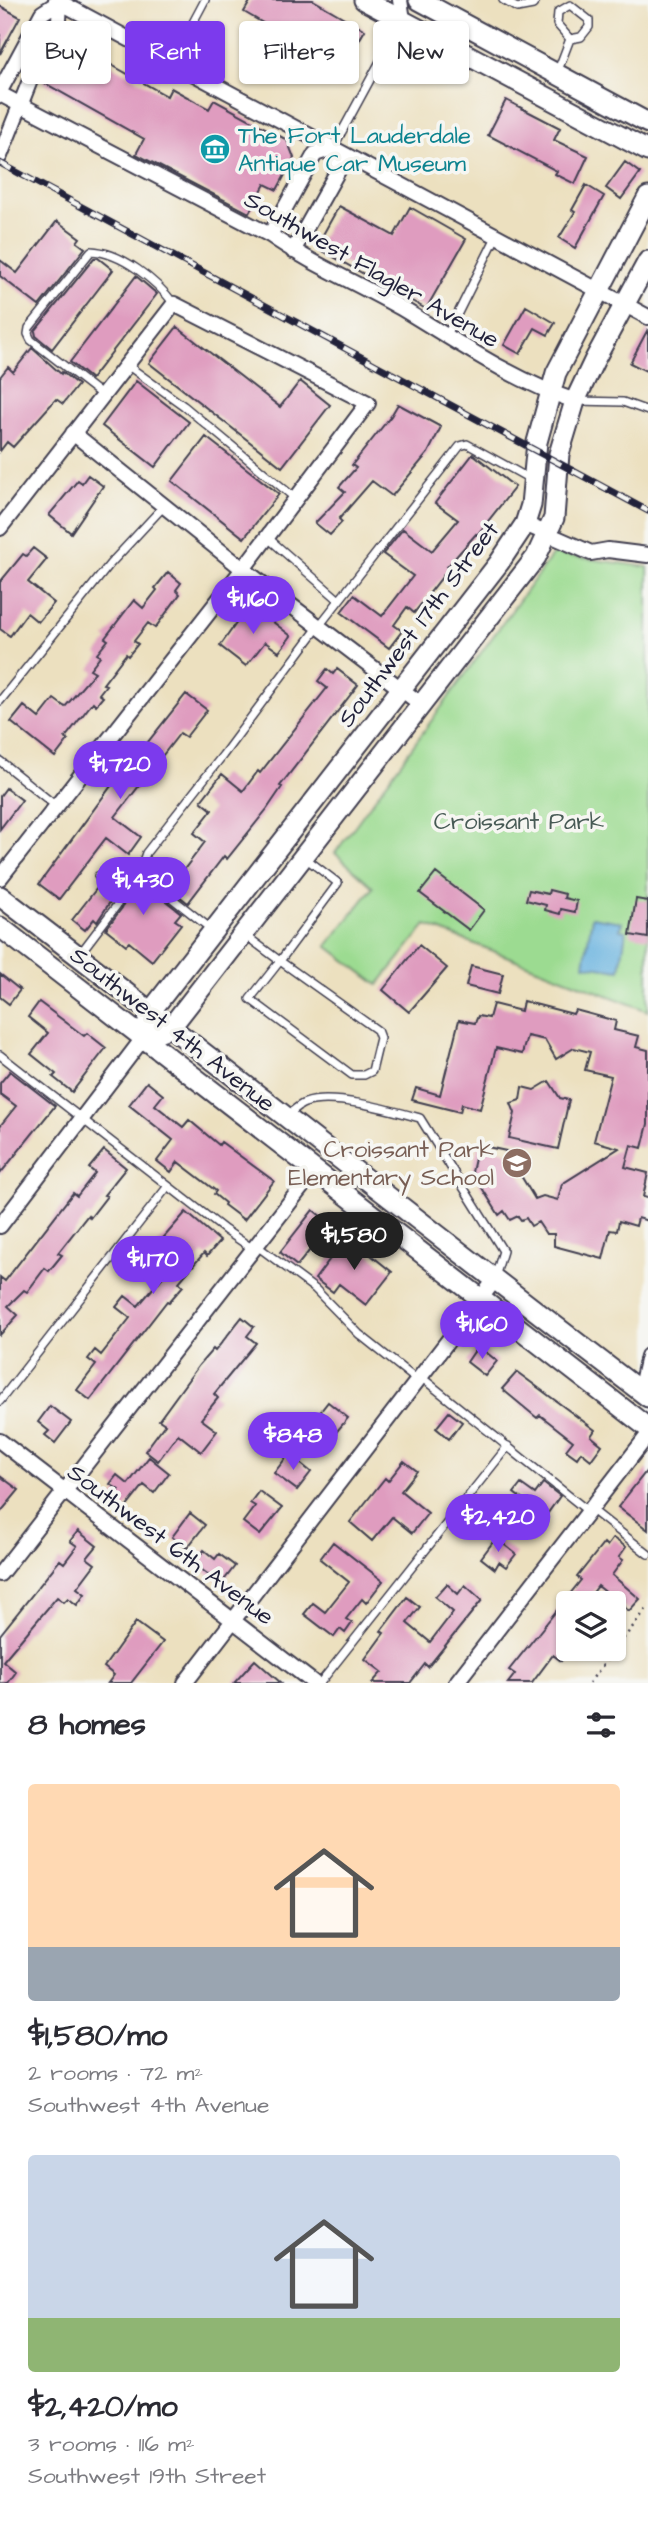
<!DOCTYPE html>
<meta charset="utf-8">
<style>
:root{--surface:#fff;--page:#f7f7f7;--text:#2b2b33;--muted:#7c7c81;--accent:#7c3aed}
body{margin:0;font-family:"Architects Daughter",sans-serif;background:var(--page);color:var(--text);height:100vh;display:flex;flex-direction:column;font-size:26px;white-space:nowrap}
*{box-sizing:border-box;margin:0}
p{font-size:23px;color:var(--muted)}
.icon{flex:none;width:38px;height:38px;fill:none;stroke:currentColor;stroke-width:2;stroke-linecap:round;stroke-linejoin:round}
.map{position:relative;height:1683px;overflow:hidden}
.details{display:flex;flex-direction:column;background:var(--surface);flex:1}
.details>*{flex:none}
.top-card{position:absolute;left:21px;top:21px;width:607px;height:63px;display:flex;gap:14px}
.controls{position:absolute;left:556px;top:1591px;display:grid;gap:14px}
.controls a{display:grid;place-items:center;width:70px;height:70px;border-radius:7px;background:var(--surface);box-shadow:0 2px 5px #0004;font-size:35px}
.price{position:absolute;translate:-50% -60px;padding:0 16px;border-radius:24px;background:var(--accent);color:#fff;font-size:23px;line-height:46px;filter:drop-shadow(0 2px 4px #0008)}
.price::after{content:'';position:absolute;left:50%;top:42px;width:21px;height:16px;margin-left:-10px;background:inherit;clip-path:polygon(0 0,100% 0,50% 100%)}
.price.current{background:#222;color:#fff}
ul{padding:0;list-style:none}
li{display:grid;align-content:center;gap:14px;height:371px;padding:0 28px}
li span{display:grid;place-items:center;height:217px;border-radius:7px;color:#555}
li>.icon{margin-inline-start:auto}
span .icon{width:126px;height:126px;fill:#fffc;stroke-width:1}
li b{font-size:30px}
h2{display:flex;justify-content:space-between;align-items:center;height:84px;padding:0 28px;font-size:30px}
.tag{padding:0 24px;border-radius:7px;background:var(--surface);box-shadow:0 2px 5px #0004;font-size:24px;line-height:63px}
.tag.current{background:var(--accent);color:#fff}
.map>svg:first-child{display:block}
.green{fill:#9cdb91;stroke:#5f7e66;stroke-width:2}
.water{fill:#65b1df;stroke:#446a8d;stroke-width:2}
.building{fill:#df9cbf}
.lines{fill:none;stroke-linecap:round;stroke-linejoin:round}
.service-casing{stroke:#403e4f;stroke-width:10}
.minor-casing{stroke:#403e4f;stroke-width:18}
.secondary-casing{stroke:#403e4f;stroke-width:23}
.path{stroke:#403e4f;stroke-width:2.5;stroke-dasharray:2 5;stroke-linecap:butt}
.service{stroke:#fff;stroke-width:7}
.minor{stroke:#fff;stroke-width:14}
.secondary{stroke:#fff;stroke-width:19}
.rail-casing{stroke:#22223b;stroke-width:7}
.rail{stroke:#f6f6f2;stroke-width:4.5;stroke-dasharray:13;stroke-linecap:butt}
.labels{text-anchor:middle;stroke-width:7;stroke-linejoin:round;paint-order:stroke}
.culture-label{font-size:24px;fill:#0d838f;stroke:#f6f6f2;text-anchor:start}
.street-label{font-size:24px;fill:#22223b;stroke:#f6f6f2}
.park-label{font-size:24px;fill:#475a55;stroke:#f6f6f2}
.education-label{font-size:24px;fill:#785e54;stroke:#f6f6f2;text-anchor:end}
</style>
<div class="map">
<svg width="648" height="1683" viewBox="0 0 648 1683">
<rect width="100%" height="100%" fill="#f6f6f2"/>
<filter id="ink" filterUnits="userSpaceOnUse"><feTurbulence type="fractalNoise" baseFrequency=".0143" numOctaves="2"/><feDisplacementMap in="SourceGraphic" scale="14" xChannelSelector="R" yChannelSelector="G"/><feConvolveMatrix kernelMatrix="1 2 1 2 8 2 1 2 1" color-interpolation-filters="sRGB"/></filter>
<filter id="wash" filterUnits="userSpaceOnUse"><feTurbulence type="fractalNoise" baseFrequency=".00686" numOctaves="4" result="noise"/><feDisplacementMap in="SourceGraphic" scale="28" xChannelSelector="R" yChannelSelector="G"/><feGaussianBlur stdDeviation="1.57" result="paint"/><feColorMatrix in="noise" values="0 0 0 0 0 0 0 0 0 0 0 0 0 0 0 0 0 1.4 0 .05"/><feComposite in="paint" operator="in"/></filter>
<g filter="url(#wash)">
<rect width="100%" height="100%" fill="#ece0bf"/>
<path class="green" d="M553,554L648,567V1011L426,925L378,985L327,946L373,887L335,853Z"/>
<path class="water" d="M592,917L622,922L620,930L626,931L620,970L584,965Z"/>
<g id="blocks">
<path class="building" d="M251,0H313L365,30L344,66L332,59L320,80L299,68L309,50L244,12Z
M0,6L20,17L0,54Z
M67,40L167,96L171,88L209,109L214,100L287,140L294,158L277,190L265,184L249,213L136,154L144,139L43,82Z
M506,100L560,128L554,140L588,156L575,184L555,174L557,171L488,135Z
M625,162L640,173L621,199L606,188Z
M586,185L604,196L575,248L559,238L575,212L572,210Z
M339,206L394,236L410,207L466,239L426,309L316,247Z
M57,221L80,238L77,242L85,248L39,306L0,276V260L17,273Z
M94,258H98L113,270L52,349L36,336L35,331Z
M136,276L157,294L91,379L70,362Z
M526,306L555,323L548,335L535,328L520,354L504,345Z
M177,327L280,407L300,381L330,405L282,467L149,363Z
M648,329V372L630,363Z
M32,348L61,374L62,372L78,385L63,404L56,399L13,447L7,442L0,451V377L8,367L13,372Z
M136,381L189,422L155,467L102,426Z
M398,404L441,427L428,453L392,496L372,481L339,519L342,522L330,535L315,523L345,492L339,487L356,468L352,465L391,416Z
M206,437L279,494L244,538L172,481Z
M473,454L515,487L477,535L476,534L447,567L449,568L414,613L407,607L394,625L402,631L389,648L341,612L354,595L382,616L413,576L383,554L403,529L432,551L458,520L435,503Z
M88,475L103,486L71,533L49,515L78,480L82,483Z
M33,548L47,559L28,582L54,603L38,622L27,613L10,636L0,629V582L23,554L26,556Z
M168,572L181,583L176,590L180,594L155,628L148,623L134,641L138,644L128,656L126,654L103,684L106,685L99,694L103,697L96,705L93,702L65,738L68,740L55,757L11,722L24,706L39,718L54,699L65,707L95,672L90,669L100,656L97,654L108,640L105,638L134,600L143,608L157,590L155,588Z
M250,604L291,636L279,652L265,642L246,666L220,646Z
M327,669L333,674L337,669L358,685L280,786L282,787L267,809L227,859L224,856L188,903L158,879L167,867L179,876L205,842L194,833L212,810L201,801L222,774L243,791L258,771L260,773L327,688L318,681Z
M186,694L207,710L186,737L180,733L115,817L141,837L128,855L106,838L59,899L39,884L122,771L120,770L128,759L132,762Z
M6,788L22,800L0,829V796Z
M125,869L181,913L175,920L181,924L152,961L129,942L126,945L106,929L122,908L125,901L120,888L115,882Z
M436,873L484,910L469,930L420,893Z
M97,888L106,894L107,892L112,899L97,922L94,919L85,930L72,920Z
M529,890L548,894L549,890L565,894L564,898L577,901L575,912L561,909L560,914L545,910L546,905L526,900Z
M636,899L648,901V938L630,935Z
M419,945L447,968L409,1012L383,990Z
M471,966L503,974L498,994L466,986Z
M0,974L20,990L9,1004L0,997Z
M523,1001L573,1014L575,1010L616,1021L614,1030L639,1036L636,1047L648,1050V1124L642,1148L631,1145L625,1167L648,1173L643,1197L648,1198V1221L638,1218L636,1226L619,1221L617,1231L610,1230L603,1259L554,1246V1234H546L538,1222L531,1226L526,1218L521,1220L518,1216L510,1220L504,1211L499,1215L472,1172L478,1145L506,1151L535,1199L543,1196L558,1200L562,1184L619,1148L594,1141L611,1076L585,1070L590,1052L574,1048L556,1059L545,1040L527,1036L522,1054L496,1048L480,1109L462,1104L460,1112L412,1100L416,1088L440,1095L459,1020L475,1023L478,1016L489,1018L493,1004L521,1011Z
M39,1002L84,1036L87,1033L106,1048L72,1092L53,1077L56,1074L31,1054L48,1033L28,1017Z
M10,1071L55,1106L0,1174V1126L16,1106L0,1094V1083Z
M549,1081L560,1098L569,1100L558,1149L509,1138L515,1113L511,1103L520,1100L522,1087L534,1090Z
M147,1082L163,1095L155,1105L183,1127L189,1120L219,1145L221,1142L274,1181L244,1220L224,1205L225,1203L214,1194L216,1191L178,1162L171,1172L157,1161L173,1140L129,1105Z
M104,1150L126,1168L104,1195L107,1196L90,1218L88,1215L58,1253L62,1255L49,1271L45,1268L27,1292L24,1290L8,1306L18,1315L0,1335V1277L5,1281L73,1193L77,1196L95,1173L89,1168Z
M313,1210L331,1224L297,1266L280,1252Z
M186,1212L220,1241L207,1256L204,1253L179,1282L183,1286L169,1302L167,1301L90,1400L77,1390L96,1365L88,1359L95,1350L101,1355L130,1318L116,1307L125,1296L138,1306L170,1268L151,1252Z
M347,1236L392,1272L366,1305L339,1284L333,1292L315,1279Z
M242,1317L254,1327L247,1336L256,1343L214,1394L218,1398L201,1419L217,1431L201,1452L178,1434L158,1461L145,1451L165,1424L159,1420L199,1365L213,1349L215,1351Z
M478,1346L497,1361L485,1376L467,1362Z
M517,1372L595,1430L591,1436L602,1445L591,1460L581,1452L577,1458L566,1450L573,1441L540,1415L537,1418L502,1389Z
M328,1402L348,1418L333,1436L324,1427L327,1424L317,1416Z
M50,1406L71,1422L55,1443L45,1435L49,1431L38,1422Z
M449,1412L462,1422L449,1439L436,1428Z
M289,1454L311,1472L297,1490L274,1473Z
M149,1457L169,1473L154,1493L144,1485L125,1509L112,1499L119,1490L110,1484L117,1475L128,1484Z
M404,1461L417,1471L401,1491L428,1513L412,1533L392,1517L372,1541L350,1522L385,1478L388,1481Z
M648,1469V1530L618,1507Z
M0,1476L19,1490L0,1513Z
M543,1483L560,1496L545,1517L514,1493L521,1484L535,1494Z
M259,1491L282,1508L260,1535L243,1522L255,1506L250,1503Z
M190,1513L205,1525L187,1548L172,1537Z
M78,1531L97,1546L87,1558L95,1564L77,1588L85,1594L77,1605L68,1598L64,1602L57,1597L3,1661L16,1672L8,1683H0V1635L60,1560L64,1563L77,1546L70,1541Z
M496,1538L516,1554L506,1567L499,1562L495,1569L481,1558Z
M613,1538L626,1547L619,1557L623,1560L612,1575L640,1599L629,1611L598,1586L585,1603H569V1650L561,1661L553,1655L532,1683H508L515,1674L509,1670L581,1580L577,1577L604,1543L607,1546Z
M333,1542L383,1581L366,1603L362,1599L346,1619L352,1623L345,1633L340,1629L334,1637L304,1614L313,1603L325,1612L349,1582L320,1559Z
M204,1550L215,1559L219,1554L235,1566L221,1584L194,1564Z
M447,1584L458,1594L465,1585L482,1600L428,1667L425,1664L410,1683H372L382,1672L365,1659L384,1633L381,1631L407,1597L420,1607L407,1623L430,1642L453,1612L435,1597Z
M136,1622L163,1642L131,1683H108L114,1675L104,1667Z
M255,1660L281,1683H234Z"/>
</g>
</g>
<g filter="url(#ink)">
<use href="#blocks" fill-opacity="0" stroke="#403e4f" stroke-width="2"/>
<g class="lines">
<g class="service-casing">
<path id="service" d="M503,0L517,8L533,5L536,0
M172,62L205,0
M557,73L570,39L557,24L558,12L570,5L589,20V27L581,37L570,39
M333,148L402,21
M447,335L497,235
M127,365L184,406L296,499
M103,396L31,340L28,334L29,328L91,251C121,252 157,281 174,304
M576,401L623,402L648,411
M267,537L339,600
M0,701L110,564L164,506
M0,761L56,806
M211,929L149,880L141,867L146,853L223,755L319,626L460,446L467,444L530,479
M245,935L280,961L250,999L352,1075H364L372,1071L380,1038L377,1030L280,961L338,883L304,857
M79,955L117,905L119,899L115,891L98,876
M0,1055L225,1230L253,1249
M287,1116C292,1112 298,1105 305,1103C332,1093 391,1110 420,1118L503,1251L495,1277
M257,1246L315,1289L359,1334L418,1381
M421,1377L589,1512
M0,1401L168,1186
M591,1509L648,1554
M320,1683L508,1446"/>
</g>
<g class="minor-casing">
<path id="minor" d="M56,0L648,317
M400,0L403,20
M0,91L42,13L59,2
M0,94L270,235C311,264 358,283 401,308C458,342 512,380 575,401
M0,156L31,78L59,21L60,0
M270,235L315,154L333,148L340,167L293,251
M73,433L243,569L422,705
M525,524L591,553L608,550L648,555
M0,528L174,304L368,403L243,569L0,878
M0,1226L144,1037
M640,1391L648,1356
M0,1441L314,1683
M0,1574L315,1170
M185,1683L494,1281
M456,1683L648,1435"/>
</g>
<g class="secondary-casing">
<path id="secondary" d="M364,0L648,151
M419,0L648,123
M0,896C217,1061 431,1232 648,1397
M0,927L648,1428
M144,1037L151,1011L499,563L525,524L531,505L537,442L556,373L648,197
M144,1037L171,1027L536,557L554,518L559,454L575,401L594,361L648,261"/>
</g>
<path class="path" d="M589,1683L648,1607"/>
<use href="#service" class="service"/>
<use href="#minor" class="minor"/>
<use href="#secondary" class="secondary"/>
<g class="rail-casing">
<path id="rail" d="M0,163L648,511"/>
</g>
<use href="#rail" class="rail"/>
</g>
</g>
<defs>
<g id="museum-disc" transform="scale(1.575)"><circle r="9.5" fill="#0f9aa8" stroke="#f6f6f2"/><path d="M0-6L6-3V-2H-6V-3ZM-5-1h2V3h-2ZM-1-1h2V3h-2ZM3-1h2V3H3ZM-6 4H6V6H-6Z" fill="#fff"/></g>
<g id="school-disc" transform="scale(1.575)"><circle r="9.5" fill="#8d6e63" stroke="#f6f6f2"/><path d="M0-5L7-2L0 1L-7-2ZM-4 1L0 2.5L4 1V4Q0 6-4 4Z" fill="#fff"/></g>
</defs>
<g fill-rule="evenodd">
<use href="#museum-disc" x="215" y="149"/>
<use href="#school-disc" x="517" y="1163"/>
</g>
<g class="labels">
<g class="culture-label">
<text x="238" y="143">The Fort Lauderdale<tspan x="238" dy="28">Antique Car Museum</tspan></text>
</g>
<g class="street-label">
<text transform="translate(372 269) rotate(30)" y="8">Southwest Flagler Avenue</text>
<text transform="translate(418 624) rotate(-53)" y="8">Southwest 17th Street</text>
<text transform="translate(173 1029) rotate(38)" y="8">Southwest 4th Avenue</text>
<text transform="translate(171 1544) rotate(37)" y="8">Southwest 6th Avenue</text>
</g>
<g class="park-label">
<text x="519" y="829">Croissant Park</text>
</g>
<g class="education-label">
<text x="494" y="1157">Croissant Park<tspan x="494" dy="28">Elementary School</tspan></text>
</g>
</g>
</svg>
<div class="controls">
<a><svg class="icon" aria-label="layers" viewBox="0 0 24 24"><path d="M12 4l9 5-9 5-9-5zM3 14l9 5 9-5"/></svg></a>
</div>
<b class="price" style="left:253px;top:636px">$1,160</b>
<b class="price" style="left:120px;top:801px">$1,720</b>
<b class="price" style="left:143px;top:917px">$1,430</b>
<b class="price current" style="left:354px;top:1272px">$1,580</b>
<b class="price" style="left:153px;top:1296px">$1,170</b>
<b class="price" style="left:482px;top:1361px">$1,160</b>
<b class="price" style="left:293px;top:1472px">$848</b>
<b class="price" style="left:498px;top:1554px">$2,420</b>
<div class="top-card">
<a class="tag">Buy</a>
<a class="tag current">Rent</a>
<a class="tag">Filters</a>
<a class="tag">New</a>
</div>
</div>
<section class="details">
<h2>8 homes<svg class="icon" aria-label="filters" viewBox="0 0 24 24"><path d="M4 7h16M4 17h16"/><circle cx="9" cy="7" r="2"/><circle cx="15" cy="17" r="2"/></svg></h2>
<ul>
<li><span style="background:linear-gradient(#ffd9b3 75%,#9aa5b1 0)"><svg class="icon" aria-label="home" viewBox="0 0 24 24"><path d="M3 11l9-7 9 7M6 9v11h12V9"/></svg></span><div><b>$1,580/mo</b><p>2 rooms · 72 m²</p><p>Southwest 4th Avenue</p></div></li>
<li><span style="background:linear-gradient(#c9d6e8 75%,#8fb573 0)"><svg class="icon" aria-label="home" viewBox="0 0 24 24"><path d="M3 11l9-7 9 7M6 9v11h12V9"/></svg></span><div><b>$2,420/mo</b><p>3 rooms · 116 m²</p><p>Southwest 19th Street</p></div></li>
</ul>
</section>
